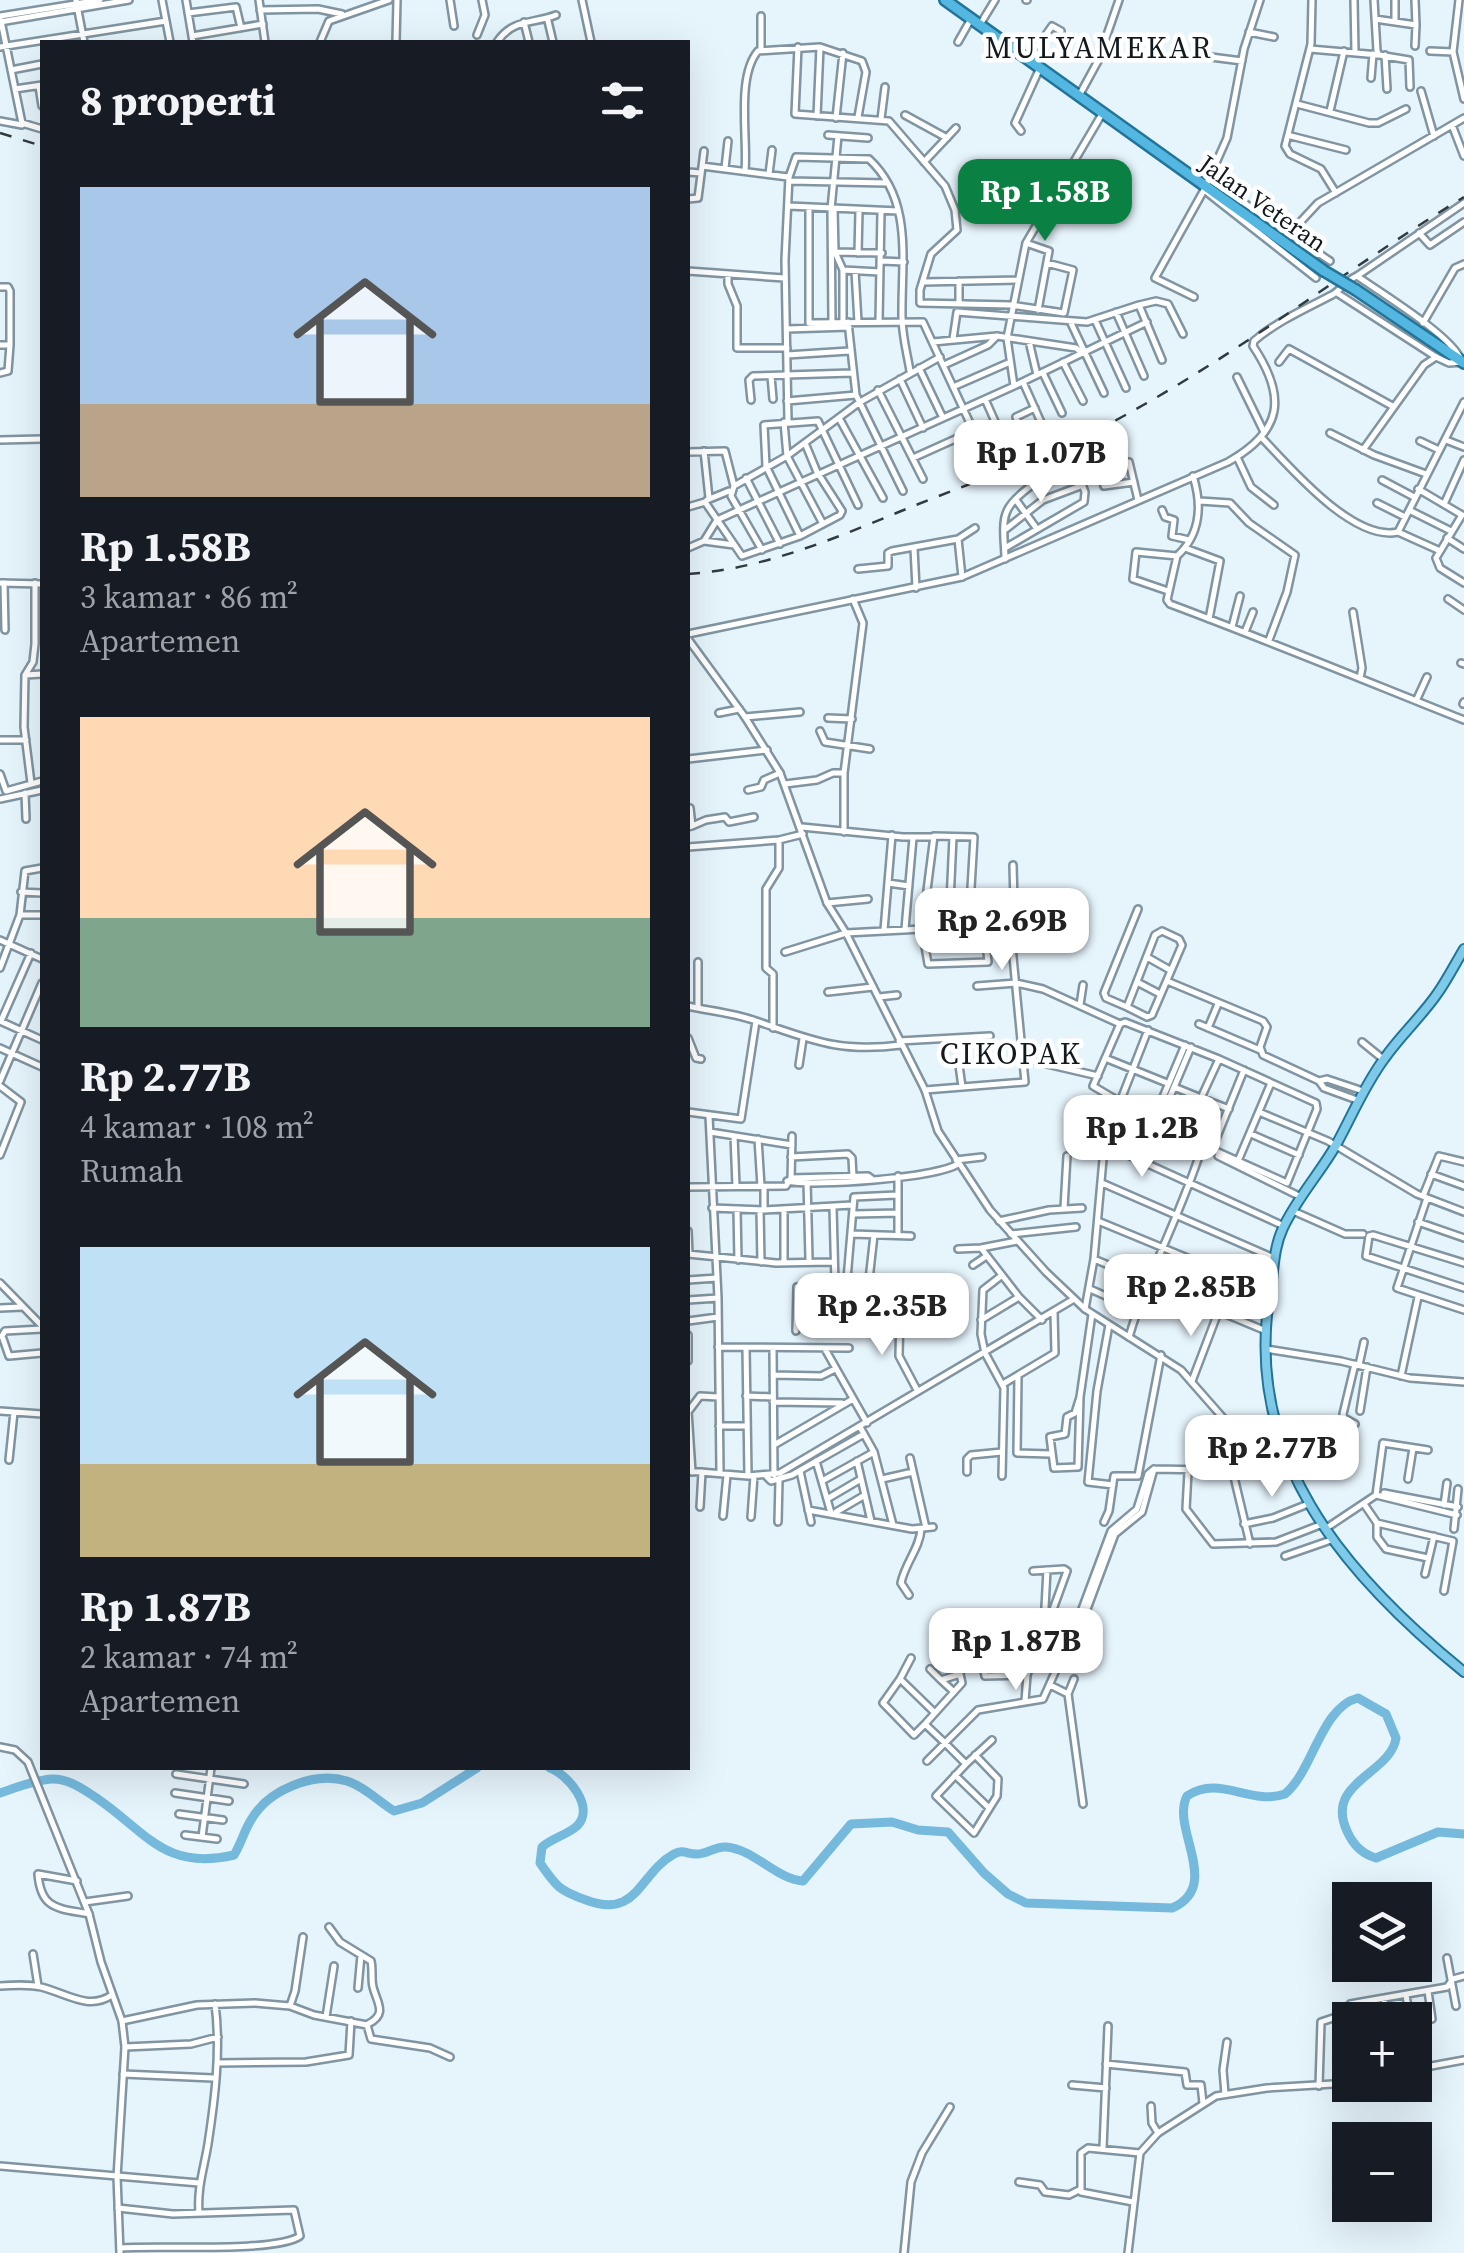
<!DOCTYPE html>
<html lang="id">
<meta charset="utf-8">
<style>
:root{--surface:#171b24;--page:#20242c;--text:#f1f3f6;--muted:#9ea1a6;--accent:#0b8043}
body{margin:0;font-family:"Source Serif 4",serif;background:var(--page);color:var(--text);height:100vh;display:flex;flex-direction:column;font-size:38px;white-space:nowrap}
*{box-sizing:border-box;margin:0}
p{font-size:32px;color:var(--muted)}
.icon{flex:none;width:55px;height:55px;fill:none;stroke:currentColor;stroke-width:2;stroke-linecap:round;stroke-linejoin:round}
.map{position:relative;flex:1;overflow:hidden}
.panel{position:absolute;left:40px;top:40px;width:650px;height:1730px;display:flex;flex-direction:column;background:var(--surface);border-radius:0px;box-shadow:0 10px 40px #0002}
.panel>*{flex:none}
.fabs{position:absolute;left:1332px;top:1882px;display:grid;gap:20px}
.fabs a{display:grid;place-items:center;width:100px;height:100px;border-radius:0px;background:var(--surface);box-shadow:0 10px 40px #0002;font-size:50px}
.price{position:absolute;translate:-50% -85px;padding:0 22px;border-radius:20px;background:#fff;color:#222;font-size:32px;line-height:65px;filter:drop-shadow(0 2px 5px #0008)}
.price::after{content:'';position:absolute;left:50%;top:60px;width:30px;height:22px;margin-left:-15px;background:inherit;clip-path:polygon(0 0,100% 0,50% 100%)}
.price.on{background:var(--accent);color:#fff}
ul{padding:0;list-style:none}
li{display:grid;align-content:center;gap:20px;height:530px;padding:0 40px}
li span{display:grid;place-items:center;height:310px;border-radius:0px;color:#555}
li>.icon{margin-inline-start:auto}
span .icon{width:180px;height:180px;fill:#fffc;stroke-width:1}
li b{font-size:42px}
h2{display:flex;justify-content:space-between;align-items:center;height:120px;padding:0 40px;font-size:42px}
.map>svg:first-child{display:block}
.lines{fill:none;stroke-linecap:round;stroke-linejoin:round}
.river{stroke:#75b9dd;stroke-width:9}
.minor-casing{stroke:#8095a1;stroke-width:10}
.tertiary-casing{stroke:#8095a1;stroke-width:10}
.primary-casing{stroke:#227499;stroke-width:12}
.trunk-casing{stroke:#227499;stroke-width:14}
.minor{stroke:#fff;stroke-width:5}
.tertiary{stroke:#fff;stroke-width:5}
.primary{stroke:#7fc9e9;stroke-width:8}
.trunk{stroke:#54b7e2;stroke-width:9}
.rail{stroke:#313a3f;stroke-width:2.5;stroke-dasharray:12 12;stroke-linecap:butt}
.trunk-bridge-casing{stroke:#227499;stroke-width:14;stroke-linecap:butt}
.trunk-bridge{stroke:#54b7e2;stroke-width:9}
.labels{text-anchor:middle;stroke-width:9;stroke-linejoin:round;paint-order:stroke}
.street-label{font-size:25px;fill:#121a1f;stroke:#fff}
.quarter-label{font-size:30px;letter-spacing:2.5px;fill:#121a1f;stroke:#fff}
</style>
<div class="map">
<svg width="1464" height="2253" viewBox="0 0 1464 2253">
<rect width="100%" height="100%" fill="#e6f4fc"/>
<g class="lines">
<path class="river" d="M550,1768C567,1774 596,1807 577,1826C567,1835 552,1838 542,1847L540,1863C556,1886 558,1890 586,1900C638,1920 639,1873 674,1854C683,1849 687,1854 696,1854C706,1855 715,1846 726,1847C754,1849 776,1879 803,1881L851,1824L892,1822L918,1830L948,1832L984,1873L1008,1894L1026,1903L1172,1908C1223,1886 1170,1828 1187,1796C1220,1774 1250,1806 1285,1794C1313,1771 1321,1707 1358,1698L1386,1714L1396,1738C1391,1774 1324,1782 1347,1831C1353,1845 1362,1854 1376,1858L1438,1832L1464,1834
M0,1793C15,1788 37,1779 53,1779C67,1779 78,1786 89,1793C145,1828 161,1872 234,1855C241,1844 244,1831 251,1820C268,1790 314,1771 347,1781C365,1787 378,1801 394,1811L422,1803L477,1768"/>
<g class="minor-casing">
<path id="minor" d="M76,0L84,42
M162,0L170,42
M186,0L193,42
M259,0L265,42
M450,0L454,26
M582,0L591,42
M1026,0H1027
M1312,0L1311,44L1285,146L1290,154L1321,169L1336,193
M1354,0L1355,52
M1374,0L1377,51L1379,55L1409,60L1410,87
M1395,0V22
M1459,0L1453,52L1464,99
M260,10L318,9L342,14
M188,13L236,7L241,28
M0,16L22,123L42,129
M0,16L100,0
M1375,19L1416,25L1415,0
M548,21L553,42
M0,22L129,0
M524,22L529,42
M981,23L995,0
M1249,32L1274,37
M477,35L485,15L482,0
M192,36L263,24
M320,42L329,21L389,0
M396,42L397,0
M497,42C513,18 534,24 556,15
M958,42L971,19
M1038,46L1052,26L1061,31
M1415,46L1416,25
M0,47L166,21
M798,47L795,114L889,121L945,186L955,210L957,230L931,254L920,290V303L1011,305L1064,313L1073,270L1047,263
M1310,49L1379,55
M761,50V16
M1430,51L1453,52
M1385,55L1387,89
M1211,57L1242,61
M11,70L42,64
M1371,78L1373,54
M39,86L42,106
M15,89L42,85
M1421,91L1434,136
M1080,94L1098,61L1119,0
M1297,104L1369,123H1378L1406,109
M1330,111L1344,51
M905,115L947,138
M817,116L820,47
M836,118L843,53
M881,119L885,87
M0,121L22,125
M1452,125L1464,156
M1021,131L1015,123L1039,70
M828,135L868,138
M1291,136L1346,150
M924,162L956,128
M702,166L788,177
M725,168L728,141
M745,171C748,138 736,77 758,51L820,47L862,61L866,72L858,117
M688,172L701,173
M769,174L772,150
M1210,180L1330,261
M790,181L887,183
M1204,190L1316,278
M688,199L698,198L704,151
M789,206L898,211
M809,208V323L923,322L975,434L979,436L997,426L985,399
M834,209L835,252L843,270V323
M1044,210L1091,215L1104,195
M1291,232L1318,203L1464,118
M1419,233L1430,245L1464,222
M1026,243L1049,251L1038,310
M835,252L882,253
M858,253L859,211
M882,261L904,262
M843,270L880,272
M688,271L784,278
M855,271L858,322
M728,274V284L737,306V348H787
M1357,276L1464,203
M959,281V303
M924,282L1018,280
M0,287H8L10,291V345H0
M1194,297L1155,278L1204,190L1227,138L1244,49L1260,0
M1116,312L1144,376
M1095,320L1126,388
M1070,321L1104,393
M832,322L831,209L838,136
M848,322L856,395L903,491
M879,322L881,211
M1423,323L1455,268L1464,264
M787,329L849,327
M953,339L957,312L1087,322L1139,305
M1029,341L1037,375
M933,342L997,336L1076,348L1081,352
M787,355L849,351
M1162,360L1139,305L1156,301L1168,304L1183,334
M1063,362L1083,401
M1279,362L1289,349L1394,407
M944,365L988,345L997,336
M919,368L943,418
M0,373L8,371L10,345
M1043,373L1062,413
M771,376L773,399
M1237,377L1264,432
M900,379L923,428
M1023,382L1044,429
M1014,386L1007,338L1026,243L1102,114
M953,387L1008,363
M878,390L923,479
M751,400L749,380L753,376L852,373
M787,401L856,395
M839,418L883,498
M784,422L787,456L823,524
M788,422L785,260L789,177L796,157L869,159C914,201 901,262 902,317C902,335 907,353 910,371
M1330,433L1374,455L1426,474
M1022,435L1016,417L1035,408
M1262,438C1290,467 1353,542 1398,532L1464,402
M0,440L42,439
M1446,440L1464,447
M1420,441L1439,450
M1363,450L1424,365L1436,357
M704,451L709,498
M688,452L725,451L734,486
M1237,457L1251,487L1274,505
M913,458L973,431
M1101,464L1129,462L1138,500
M746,478L780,544
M1382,480L1414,497
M1418,489L1462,515
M707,500L729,491
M1016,500L1037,529
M1200,501L1230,503L1249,523L1295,555L1287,592L1269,640
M1445,502L1464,460
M1377,503L1405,517
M688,507L705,502L742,556L800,536L840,515L842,511L817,472L805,443
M1162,510L1165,517L1174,520L1172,536L1189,540
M1409,510L1451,531
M1462,515L1436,558L1440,568L1464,583
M1006,529L1043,500L1083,485
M1398,532L1438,550
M800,536L766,466L764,425L818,421L858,505
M1447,538L1464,549
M958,539L975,528
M704,541L734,545
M688,548L704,541L717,520L1014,386L1147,322
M914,548L916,588
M1005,548L1084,502L1085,492L1074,462
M1185,548L1220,561L1209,619
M762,550L731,496L734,486L787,456L860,402L940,357
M1177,556L1167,600L1170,604C1269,641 1366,681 1464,720
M1005,559C1005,545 1001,523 1007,511C1015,492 1060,466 1077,459L1078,452L1095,448L1104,486L1134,482
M858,569L888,566V553L892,551L958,539L962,577
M4,583L5,630
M1168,591L1133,579L1136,552L1177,556C1201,534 1202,504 1193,476
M1448,599L1464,610
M1353,612L1362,668L1360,678
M1232,627L1240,596
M1245,632L1253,612
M1461,663L1464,664
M26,675L42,674
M1416,701L1427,677
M1463,704L1464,702
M719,713L739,709
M745,717L800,712
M828,718L852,719
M820,731L825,742L870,749
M0,740H26
M688,759L767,750
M0,774L6,791L42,781
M31,783L24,727L25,675L33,662L35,644V583
M785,784L817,780L833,773H844
M748,790L761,787L764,780L780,773
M25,793L26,819
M0,799L42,790
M692,826L706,820L725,817L729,822L754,817
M688,827L692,826L690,808
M802,827L903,837H932
M844,832V773L863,623L853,599
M953,837L950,902L1012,906
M688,847L779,840L803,834
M888,883L909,886
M21,892L42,893
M827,903L868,899
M21,915H42
M905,929L913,838
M922,929L928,964L988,962L984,924L924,923
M884,930L892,835
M1162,931L1179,939L1182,945L1152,1015L1147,1017L1127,1007L1155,935Z
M0,940L42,959
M925,943L987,945
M785,952L846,933L922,929L934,836L974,837L970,905
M1147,957L1170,970
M0,968L20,915L25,871L42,868
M1167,981L1263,1021L1267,1027L1260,1047L1263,1055L1319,1081L1324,1088L1357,1100
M1137,982L1160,994
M977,986L1016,983L1043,989L1120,1024
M828,992L873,987
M879,997L897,995
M1080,1005L1083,985
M688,1006C710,1011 734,1013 756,1021C812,1040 839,1053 901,1045
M1127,1007L1106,998L1104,993L1138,909
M698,1008V962
M0,1021L42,1040
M1,1021L31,953
M1125,1022L1219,1059L1316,1103L1317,1109L1287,1183L1129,1112L1120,1102L1093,1086L1120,1024Z
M1199,1024L1260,1050
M773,1028V974L766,968V889L779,868V840
M1208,1028L1218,1004
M688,1038L696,1058L701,1059
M899,1041L990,1036
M1362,1042L1383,1059
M0,1048L42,1067
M1021,1058L1098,1076
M1105,1058L1167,1083
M1219,1059L1201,1098L1229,1109
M799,1065L803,1039
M959,1065L962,1087
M0,1081L42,983
M1319,1081L1327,1079L1363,1091
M0,1086L21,1102L0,1155
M1174,1087L1201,1098L1184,1137
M925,1090L1025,1082L1009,915L1014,902L1013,865
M1120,1102L1148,1030
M688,1112L741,1119L756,1021
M1259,1112L1328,1141L1417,1194L1464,1212
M709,1116L718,1298L720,1472
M1152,1123L1185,1045
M1158,1125L1191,1047
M710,1132L792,1145
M1251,1134L1299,1155
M734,1136L736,1186
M758,1139L761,1186
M1106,1145L1284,1226
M1212,1149L1244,1070
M1218,1156L1301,1197
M791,1157L848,1154L852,1158L853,1177
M956,1160L982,1157
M1238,1161L1271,1083
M1431,1174L1464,1186
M791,1180L792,1136
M787,1181C814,1187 935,1178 958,1164
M807,1181L809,1259
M1102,1183L1274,1258
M688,1187L786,1186L791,1178L868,1176L872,1179
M1423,1196L1439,1156L1464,1162
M1427,1198L1397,1288L1464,1310
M833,1207L836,1322
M712,1208L764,1210L852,1205
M1064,1208L1067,1156
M737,1209L738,1260
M760,1210L761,1262
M764,1210V1188
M1293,1211L1345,1234H1363
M854,1214L898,1213
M999,1221L1049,1210L1082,1208
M1098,1221L1270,1292
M1418,1222L1464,1238
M688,1231L689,1254
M898,1233V1176
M852,1234L911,1236
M1011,1234L1076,1227
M1017,1241L981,1248L1019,1297L1042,1320
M958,1249L981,1248
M688,1254L776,1263L832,1262
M1094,1259L1266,1331
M784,1263V1209
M1464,1263L1373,1235L1369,1236L1366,1256L1464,1288
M973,1265L985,1257
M1001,1276L983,1290L981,1334L985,1353L1004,1388L1002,1476
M834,1278L881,1281L880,1331
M847,1279L854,1197L897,1195
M688,1280L717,1278
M869,1280L874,1235
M0,1283L42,1326
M816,1283L817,1323
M1090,1289L1133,1308L1138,1306
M836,1296L861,1295
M688,1300L718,1298
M0,1308L22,1307
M1085,1309L1094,1259L1107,1115L1108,1111L1116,1109
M900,1313L899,1356L917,1390
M981,1320L1019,1297
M688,1321L718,1317
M797,1322L880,1321
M860,1322L862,1280
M898,1324L937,1322
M1109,1325L1097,1391L1088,1482L1113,1485
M42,1329L5,1331L2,1336L9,1356L42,1353
M796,1331L797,1287L834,1282
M688,1335V1361
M1129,1337C1148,1272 1182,1212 1202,1147L1197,1145
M718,1347L849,1348
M746,1348L748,1475
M773,1349L774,1475
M825,1349L867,1423
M1266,1349L1341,1361L1410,1378L1464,1382
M1359,1365L1364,1342
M773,1375L821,1376L835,1369
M1018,1376L1017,1453L1050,1454
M1401,1376L1418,1297
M1192,1381L1219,1310
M1003,1384L1055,1353L1054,1312
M746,1396L773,1397
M1080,1397L1075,1413L1067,1417L1065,1434L1050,1437L1054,1468L1078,1467L1080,1397L1092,1314
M773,1402L842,1403
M0,1411L42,1414
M688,1411L692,1472
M1360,1411L1367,1367
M688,1412L700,1396L718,1397
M1355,1424L1344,1418L1343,1414L1355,1364
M719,1426H746
M860,1427L874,1452L893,1525
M1254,1436L1256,1471
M774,1445L853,1399
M910,1458L926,1528
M9,1460L14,1412
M816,1461L831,1513
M857,1461L871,1521
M1154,1469L1208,1470L1224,1419
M688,1471L748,1476L780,1473L1074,1299
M800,1471L811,1522
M967,1472V1459L971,1455L1002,1452
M1188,1472L1186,1509L1213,1544L1276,1542L1320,1525
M767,1477L771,1481L792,1475L864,1434
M882,1479L913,1472
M1408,1479L1413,1448
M822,1481L874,1452
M1384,1493L1458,1507
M1376,1495L1457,1515
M827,1499L861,1479
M1364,1504L1377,1523L1453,1541L1444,1591
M1444,1505L1447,1483
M700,1507L702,1472
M808,1510L912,1529L933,1527
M836,1512L865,1495
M723,1516L727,1475
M751,1517L754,1476
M778,1522L779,1480
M1104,1522L1109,1511L1114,1476H1138L1161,1355
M1377,1523V1537L1386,1549L1428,1558
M1244,1524L1273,1518L1308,1504
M1328,1527L1376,1495L1383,1443L1428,1450
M1454,1529L1458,1489
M1250,1544L1234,1477L1237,1473L1288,1464
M1285,1556L1331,1540
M1033,1571L1064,1569L1067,1571L1047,1626
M1425,1574L1434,1536
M909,1595L901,1583C905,1563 920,1548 921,1529
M1065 1632a7 7 0 1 1 14 0a7 7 0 1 1-14 0Z
M1076,1625L1111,1531L1137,1509L1148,1474L1154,1469
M1044,1626L1047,1570
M1080,1628L1115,1534L1142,1512L1154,1469
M980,1652L985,1676L1027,1675L1043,1631
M1035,1653L980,1652L975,1630L980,1627L1043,1631L1044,1626L1065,1630
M930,1669L941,1680
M900,1679L911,1658
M1050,1685L1068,1694L1083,1804
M954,1692L941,1680L960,1674L962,1683L925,1724L945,1743L978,1710L1043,1699L1070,1639
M1068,1694L1074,1679
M1025,1701L1027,1675
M925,1724L914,1735L883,1703L900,1679L935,1713
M927,1761L945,1743L966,1764L936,1796L974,1833L997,1796L998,1779L975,1755
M966,1764L992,1740
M176,1774L244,1784
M955,1775L989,1808
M175,1793L229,1801
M179,1814L223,1820
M185,1835L217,1839
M202,1837L211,1768
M77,1881L38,1874C41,1910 58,1908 89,1914
M85,1902L128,1896
M329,1927L340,1942L371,1961C373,1969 371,1979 373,1987C377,2003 388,2014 368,2024
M33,1954L38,1986
M1447,1958L1456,2006
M0,1986C14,1985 28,1984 41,1987C66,1993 88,2011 112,1995
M358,1988L361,1955
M1428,1991L1432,2019
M1406,1995L1410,2020
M1384,1998L1387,2020
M1350,2004L1447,1987L1453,1979L1464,1976
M290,2006L295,1991L303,1937
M326,2017L334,1966
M122,2021L197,2005L255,2003L290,2006L314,2015L367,2025L371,2039L430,2048L450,2057
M125,2047L191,2044L218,2037
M217,2063L306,2062L349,2055L351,2021
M1106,2064L1185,2072L1187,2085H1201L1203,2103
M123,2074L213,2078
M1072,2085L1106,2088
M1319,2086L1321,2022L1336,2017
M1225,2094L1223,2070L1227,2042
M1151,2106L1152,2123L1158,2133
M1103,2148L1108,2026
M0,2166L199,2183
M1019,2182L1040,2185L1045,2192L1069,2195L1079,2190
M1133,2202L1081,2192V2153L1088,2148L1140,2153
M118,2208L173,2214L294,2210L300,2236C275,2253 158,2245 120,2248
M199,2213C197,2188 204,2168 208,2144C215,2098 221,2050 215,2004
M904,2253L911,2182L922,2153L950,2107"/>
</g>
<g class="tertiary-casing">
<path id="tertiary" d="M1337,293L1436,357L1449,363L1463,362
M0,583L42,584
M688,634L962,577L1228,462C1283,431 1287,397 1253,346L1254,341C1276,322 1305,309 1332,295C1341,290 1346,280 1357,276C1381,293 1452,336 1461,360
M688,639L745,717L780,773L827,903L846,933L925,1090L938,1131L990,1210L1046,1272L1085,1309L1181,1370L1224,1419L1244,1433L1284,1447
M1255,1436L1272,1433L1276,1424
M0,1747L15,1750L28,1762L89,1914L101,1962L122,2021L125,2047L117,2177L120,2253
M1415,2069L1464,2060
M1128,2253L1140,2153L1158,2133L1216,2096L1267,2088L1350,2083"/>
</g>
<g class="primary-casing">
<path id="primary" d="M1464,949C1455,964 1447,980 1437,994C1421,1017 1400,1036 1384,1059C1364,1086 1352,1116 1336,1145C1320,1173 1297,1198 1283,1228C1274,1247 1274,1267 1271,1287C1240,1454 1343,1574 1464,1672"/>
</g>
<g class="trunk-casing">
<path id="trunk" d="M945,0L1324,271
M1356,290L1464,363"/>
</g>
<use href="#minor" class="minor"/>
<use href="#tertiary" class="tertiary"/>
<use href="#primary" class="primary"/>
<use href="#trunk" class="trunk"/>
<path class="rail" d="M0,133L42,146
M688,574C766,569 840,536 911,507C981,479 1054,454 1120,418C1240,353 1348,268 1464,197"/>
<g class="trunk-bridge-casing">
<path id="trunk-bridge" d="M1324,271L1356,290"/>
</g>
<use href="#trunk-bridge" class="trunk-bridge"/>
</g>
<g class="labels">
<g class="street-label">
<text transform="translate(1263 203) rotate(35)" y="9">Jalan Veteran</text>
</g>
<g class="quarter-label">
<text x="1099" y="58">MULYAMEKAR</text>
<text x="1011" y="1064">CIKOPAK</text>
</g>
</g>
</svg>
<div class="fabs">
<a><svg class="icon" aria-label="layers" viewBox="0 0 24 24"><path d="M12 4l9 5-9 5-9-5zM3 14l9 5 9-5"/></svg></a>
<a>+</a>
<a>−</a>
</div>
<b class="price on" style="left:1045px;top:244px">Rp 1.58B</b>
<b class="price" style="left:1041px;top:505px">Rp 1.07B</b>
<b class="price" style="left:1002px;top:973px">Rp 2.69B</b>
<b class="price" style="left:1142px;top:1180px">Rp 1.2B</b>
<b class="price" style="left:1191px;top:1339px">Rp 2.85B</b>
<b class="price" style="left:882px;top:1358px">Rp 2.35B</b>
<b class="price" style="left:1272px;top:1500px">Rp 2.77B</b>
<b class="price" style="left:1016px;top:1693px">Rp 1.87B</b>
<section class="panel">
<h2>8 properti<svg class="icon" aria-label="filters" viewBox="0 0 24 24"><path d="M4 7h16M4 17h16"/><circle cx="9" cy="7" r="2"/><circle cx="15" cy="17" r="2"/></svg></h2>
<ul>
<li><span style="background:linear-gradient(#a9c7e8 70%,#b9a48a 0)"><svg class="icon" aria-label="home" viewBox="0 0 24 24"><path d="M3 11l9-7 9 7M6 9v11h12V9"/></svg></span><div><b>Rp 1.58B</b><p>3 kamar · 86 m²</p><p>Apartemen</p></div></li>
<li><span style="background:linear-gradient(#ffd9b3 65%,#7fa58c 0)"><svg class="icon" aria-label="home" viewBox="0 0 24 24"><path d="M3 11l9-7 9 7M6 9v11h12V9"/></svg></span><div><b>Rp 2.77B</b><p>4 kamar · 108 m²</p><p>Rumah</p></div></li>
<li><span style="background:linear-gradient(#bfe0f5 70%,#c2b280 0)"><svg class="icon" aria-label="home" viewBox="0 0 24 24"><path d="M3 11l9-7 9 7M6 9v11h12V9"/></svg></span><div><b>Rp 1.87B</b><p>2 kamar · 74 m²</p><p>Apartemen</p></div></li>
</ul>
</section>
</div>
